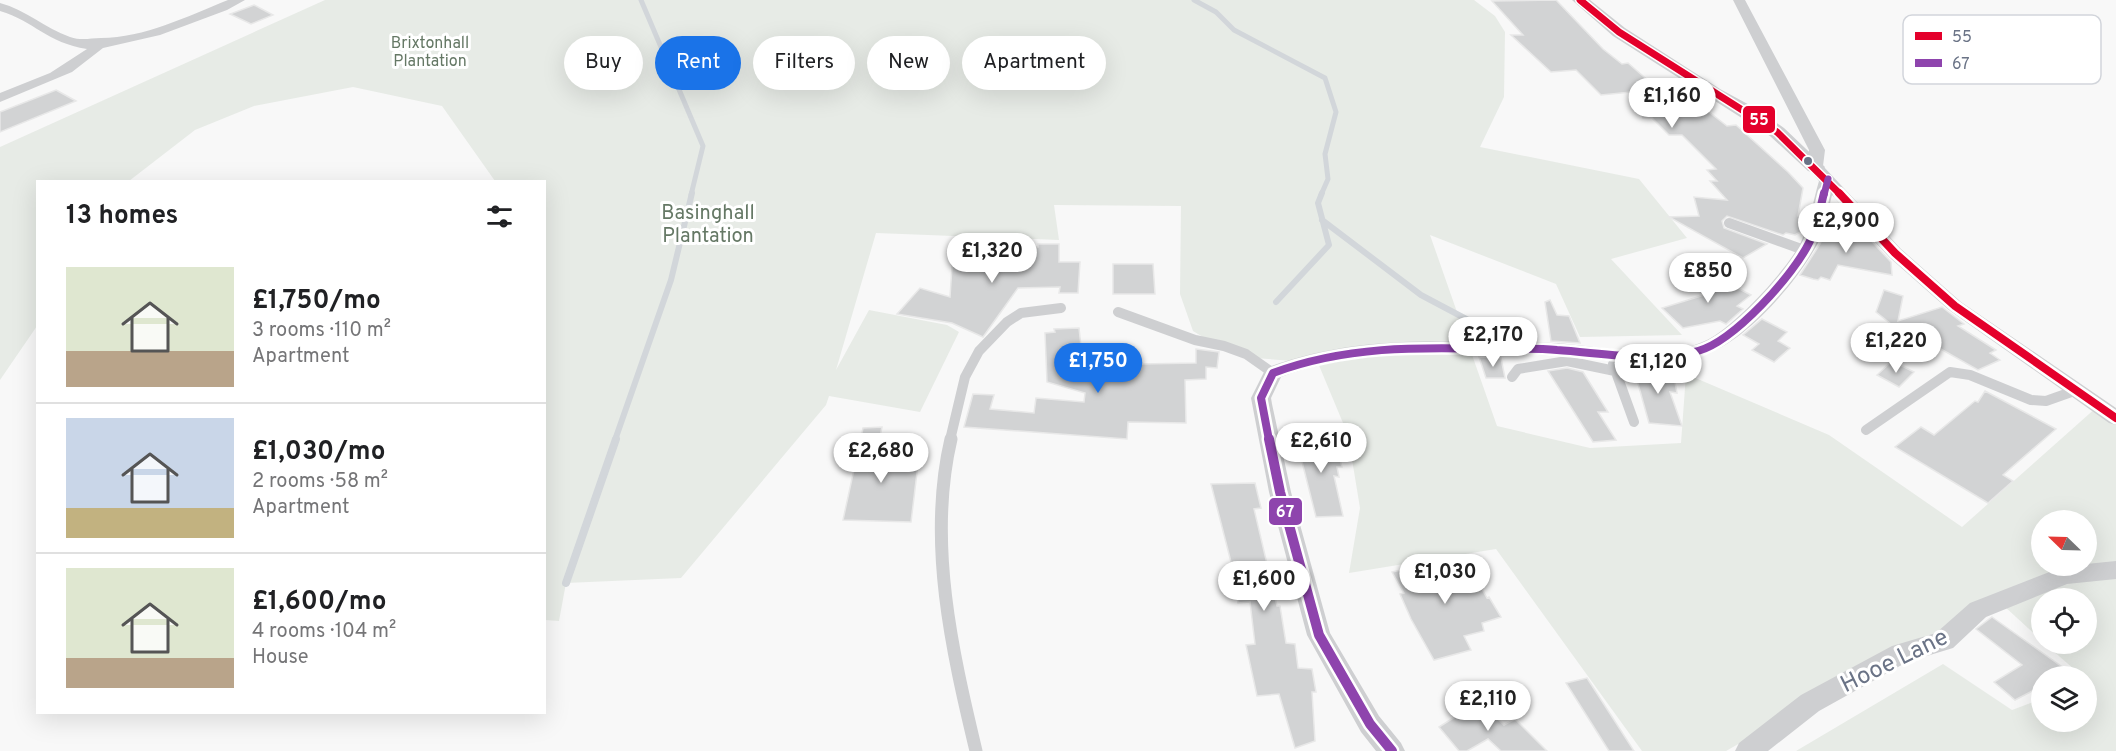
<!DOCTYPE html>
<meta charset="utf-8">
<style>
:root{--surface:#fff;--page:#f6f6f6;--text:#202124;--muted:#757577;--line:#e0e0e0;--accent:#1a73e8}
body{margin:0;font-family:Overpass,sans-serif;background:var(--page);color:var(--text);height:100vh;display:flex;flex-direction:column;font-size:22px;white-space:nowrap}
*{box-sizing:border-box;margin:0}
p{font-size:20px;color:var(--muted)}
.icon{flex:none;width:33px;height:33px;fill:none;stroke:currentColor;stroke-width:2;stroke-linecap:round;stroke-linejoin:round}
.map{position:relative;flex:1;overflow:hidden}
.drawer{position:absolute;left:36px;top:180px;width:510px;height:534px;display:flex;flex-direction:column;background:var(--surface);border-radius:0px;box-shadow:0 6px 24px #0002}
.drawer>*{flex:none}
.guide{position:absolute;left:564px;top:36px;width:570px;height:54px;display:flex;gap:12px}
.needle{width:39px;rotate:293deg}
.tools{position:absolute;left:2031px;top:510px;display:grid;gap:12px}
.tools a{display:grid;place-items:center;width:66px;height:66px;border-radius:50%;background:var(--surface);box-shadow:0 6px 24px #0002;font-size:30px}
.price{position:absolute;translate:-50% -51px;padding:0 14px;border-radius:21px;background:#fff;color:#222;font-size:20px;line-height:39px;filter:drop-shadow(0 2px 3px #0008)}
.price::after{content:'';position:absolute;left:50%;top:36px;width:18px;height:14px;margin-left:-9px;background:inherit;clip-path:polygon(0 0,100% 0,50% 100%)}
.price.active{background:var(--accent);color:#fff}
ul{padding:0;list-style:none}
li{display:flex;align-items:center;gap:18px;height:150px;padding:0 30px}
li+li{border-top:2px solid var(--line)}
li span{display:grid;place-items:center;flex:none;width:168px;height:120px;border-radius:0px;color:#555}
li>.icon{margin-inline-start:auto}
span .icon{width:72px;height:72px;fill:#fffc;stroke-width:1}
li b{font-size:26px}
h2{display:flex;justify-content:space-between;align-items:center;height:72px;padding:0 30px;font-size:26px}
.chip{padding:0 21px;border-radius:27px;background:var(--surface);box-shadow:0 6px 24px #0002;font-size:21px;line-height:54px}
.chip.active{background:var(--accent);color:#fff}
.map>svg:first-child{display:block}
.green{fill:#e7ebe6;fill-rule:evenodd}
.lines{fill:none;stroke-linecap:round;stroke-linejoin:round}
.stream-far2{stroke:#d2d6da;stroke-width:5}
.stream-far1{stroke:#d2d6da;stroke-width:6}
.stream{stroke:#d2d6da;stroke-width:8}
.building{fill:#d2d3d4;stroke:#e8e8e8;stroke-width:1.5}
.service-far1{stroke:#cecfd1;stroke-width:10}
.service{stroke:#cecfd1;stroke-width:13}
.minor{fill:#cecfd1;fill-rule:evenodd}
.tertiary{fill:#cecfd1;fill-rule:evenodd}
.bus-1-far1-casing{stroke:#fff;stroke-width:10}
.bus-1-casing{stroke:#fff;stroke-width:13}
.bus-2-far2-casing{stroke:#fff;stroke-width:10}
.bus-2-far1-casing{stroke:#fff;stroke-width:13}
.bus-2-casing{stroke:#fff;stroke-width:15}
.bus-1-far1{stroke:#e4002b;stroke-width:7}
.bus-1{stroke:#e4002b;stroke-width:8}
.bus-2-far2{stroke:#8e44ad;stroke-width:7}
.bus-2-far1{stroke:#8e44ad;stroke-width:8}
.bus-2{stroke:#8e44ad;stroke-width:10}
.bus-dot{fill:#6a7386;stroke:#fff;stroke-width:2}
.labels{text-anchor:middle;stroke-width:6;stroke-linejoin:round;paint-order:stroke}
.far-park-label{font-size:16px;fill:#657865;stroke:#fff}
.park-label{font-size:20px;fill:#657865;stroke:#fff}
.near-street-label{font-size:24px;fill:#6a7386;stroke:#fff}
.key{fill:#fff;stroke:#d2d5db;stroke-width:1.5}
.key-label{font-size:16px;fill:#6a7386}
.line-badge{stroke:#fff;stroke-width:2}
.badge-label{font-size:16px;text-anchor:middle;font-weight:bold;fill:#fff}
</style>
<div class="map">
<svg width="2116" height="751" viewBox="0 0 2116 751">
<rect width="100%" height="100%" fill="#f8f8f8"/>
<path class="green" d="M325,0H1474L1495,16L1505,32L1504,97L1480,147L1639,179L1687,238L1611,259L1682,335L1580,337L1556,284L1430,235L1497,426L1590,448L1681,443L1686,374L1829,435L1962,527L2098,406L2116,418V751H1796L1943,664L2012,710L2041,699L2042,722H2086V676H2082L2045,644H2086V598H2042L2041,640L2004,606L1810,703L1726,751H1642L1496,549L1349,573L1360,508L1348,435L1318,363L1255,358L1223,349L1193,331L1180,294L1181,206L1054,205L1059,240L876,233L836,370L869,310L947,325L959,332L920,412L829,396L826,405L681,578L566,583L559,621L545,620L544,182L495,181L442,106L353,87L254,106L195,130L129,181L38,182L37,326L0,380V147ZM2042,520H2086V566H2042Z"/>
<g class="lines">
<path class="stream-far2" d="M641,0L703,146L691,195
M1194,0L1216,12L1234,30L1325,78L1336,112L1325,154L1328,179L1321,195"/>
<path class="stream-far1" d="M1322,220L1421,295L1487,330
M1276,302L1329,245L1318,203L1322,193
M615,440L671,280L692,193"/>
<path class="stream" d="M566,583L616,439"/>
</g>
<path class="building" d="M1556,0L1603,49L1622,64L1628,63L1658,89L1667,88L1674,91L1702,113L1709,112L1727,126L1736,125L1788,172L1803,188L1798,216L1807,219L1804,230L1795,235L1786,233L1783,235L1727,216L1722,221L1724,228L1767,244L1743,258L1669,217L1699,216L1694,197L1727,200L1710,181H1717L1707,170L1716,169L1682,135H1669L1652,118H1643L1631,92L1601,95L1576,70L1551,72L1511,35H1523L1492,1Z
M254,5L273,15L251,24L230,14Z
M56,90L76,101L0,132V112Z
M1829,224L1864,233L1891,262L1892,275L1838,265L1830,280L1821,277L1818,280L1813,279L1800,275L1820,244Z
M1038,244H1059V262H1080L1078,293H1059L1060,287L1018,288L983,337L952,323L897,314L920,288L950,297L953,251L958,245L1038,247Z
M1113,264H1153L1155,294H1113Z
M1681,265L1723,288L1730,284L1751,295L1737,306L1743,309L1726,324L1720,321L1683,328L1662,308L1704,295Z
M1884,290L1903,296L1898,321L1942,307L1964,324L1958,326L1996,350L1990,353L2000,360L1978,370L1939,348L1931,356L1876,312Z
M1550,300L1557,315L1569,316L1580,343L1551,341L1545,302Z
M1762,319L1787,332L1778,341L1790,348L1774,362L1752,350L1759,344L1743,335Z
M1079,328L1083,365L1196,363V349L1219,352L1217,368L1206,367V379L1185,380L1186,423L1128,422L1127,439L964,427L973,394L994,395L990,409L1034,413L1036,398L1084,402L1085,393L1047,382L1045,333L1055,332L1054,329Z
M1479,357L1501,358L1505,378H1486Z
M1892,361L1914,372L1899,387L1877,375Z
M1633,366L1673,371L1677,393L1670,392L1682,426L1649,423Z
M1567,368L1583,372L1608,412H1598L1616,440L1593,442L1548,371Z
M1985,391L2056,429L2003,475L2013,481L1988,503L1895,447L1921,427L1934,435L1975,401L1978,402Z
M882,427L876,457L919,456L911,522L843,520L863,428Z
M1295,434L1320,435L1323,447H1337L1342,467H1337L1339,477L1334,476L1343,516L1316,517Z
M1255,483L1261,508L1254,509L1277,606H1280L1286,643L1295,644L1298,668L1312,669L1316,692H1312L1315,741L1295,748L1279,694L1257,696L1246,645L1255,644L1250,602L1238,603L1231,562L1211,484Z
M1464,556L1487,598L1489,597L1501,617L1482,623L1484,631L1464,636L1471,650L1434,660L1411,619L1400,594L1404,593L1392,572Z
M1992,617L2075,676H2042V686L2015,700L1994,682L2022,665L1976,629Z
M1587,678L1634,751H1609L1566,683Z
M1480,701L1504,725L1515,719L1547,751H1501L1488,739L1467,751H1459L1439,727Z"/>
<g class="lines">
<path class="service-far1" d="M1729,223L1804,250
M1118,312L1195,340L1224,346L1246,354L1273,373
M1613,364L1634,422
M1512,377L1518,369L1567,361L1615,371
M1866,430L1950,372L1970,375L2031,400L2046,401L2077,390
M950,440L965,377L979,351L1007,322L1021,313L1061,308"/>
<path class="service" d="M951,439C927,541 952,651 976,751"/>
<path class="minor" d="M228,0H245L227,10L160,35L103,48L72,72L0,102V93L50,73L87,49C47,43 34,21 0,11V3C26,10 45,28 70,37C82,41 90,38 101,38C144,38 188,16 228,0Z
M1733,0H1745L1825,150L1823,166L1901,249L1961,302L2116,408V425L2109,423L1949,310L1889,257L1832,195C1828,211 1825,228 1818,243C1798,281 1745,343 1703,355C1656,370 1603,359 1555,356C1533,354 1512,356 1491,355C1419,353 1349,352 1281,377L1271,398L1272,404L1291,492L1330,633L1379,716L1401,743L1405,751H1376L1361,732L1307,635L1269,492L1251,398L1266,368C1341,340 1411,340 1490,342C1511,343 1533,342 1554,343C1600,346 1665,361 1707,340C1735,326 1787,270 1801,242C1810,223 1813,201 1819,181L1807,167L1809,150Z
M2116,561V579L2067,584L1986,617L1953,648L1907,662L1819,711L1768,751H1735L1739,743L1801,695L1892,646L1936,633L1970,603L2065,566H2086V564Z"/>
<path class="tertiary" d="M1572,0H1590L1625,28L1720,89L1755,108L1784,128L1825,167L1822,171L1815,173L1808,171L1770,136L1613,36Z"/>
<g class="bus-1-far1-casing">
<path id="bus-1-far1" d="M1580,0L1619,32L1777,132L1841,195"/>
</g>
<g class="bus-1-casing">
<path id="bus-1" d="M1839,193L1895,253L1955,306L2116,418"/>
</g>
<g class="bus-2-far2-casing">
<path id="bus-2-far2" d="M1824,195L1828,179"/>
</g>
<g class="bus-2-far1-casing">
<path id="bus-2-far1" d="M1269,440L1261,398L1273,373C1345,346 1417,347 1493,349C1514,349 1536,348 1557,350C1603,353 1652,363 1698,351C1734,341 1794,275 1810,241C1817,226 1820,209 1824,193"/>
</g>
<g class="bus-2-casing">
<path id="bus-2" d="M1269,439L1280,492L1319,635L1370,724L1392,751"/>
</g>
<use href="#bus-1-far1" class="bus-1-far1"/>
<use href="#bus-1" class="bus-1"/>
<use href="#bus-2-far2" class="bus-2-far2"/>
<use href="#bus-2-far1" class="bus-2-far1"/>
<use href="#bus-2" class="bus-2"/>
</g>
<circle class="bus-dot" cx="1808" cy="161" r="5"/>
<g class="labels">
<g class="far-park-label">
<text x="430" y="48">Brixtonhall<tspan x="430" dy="18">Plantation</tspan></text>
</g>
<g class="park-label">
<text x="708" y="219">Basinghall<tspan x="708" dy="23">Plantation</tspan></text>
</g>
<g class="near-street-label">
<text transform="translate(1894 660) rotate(-26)" y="8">Hooe Lane</text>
</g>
</g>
<rect x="1903" y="15" width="198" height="69" rx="9" class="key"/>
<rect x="1915" y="32" width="27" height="8" fill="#e4002b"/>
<rect x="1915" y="59" width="27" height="8" fill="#8e44ad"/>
<g class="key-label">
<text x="1952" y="42">55</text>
<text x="1952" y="69">67</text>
</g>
<g class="line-badge">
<rect x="1742" y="105" width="34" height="29" rx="6" fill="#e4002b"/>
<rect x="1268" y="497" width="35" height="29" rx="6" fill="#8e44ad"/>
</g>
<g class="badge-label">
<text x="1759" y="125">55</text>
<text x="1285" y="517">67</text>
</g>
</svg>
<div class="tools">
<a><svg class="needle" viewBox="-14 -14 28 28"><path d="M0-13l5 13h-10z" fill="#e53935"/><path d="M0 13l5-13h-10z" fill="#757577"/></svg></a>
<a><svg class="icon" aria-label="locate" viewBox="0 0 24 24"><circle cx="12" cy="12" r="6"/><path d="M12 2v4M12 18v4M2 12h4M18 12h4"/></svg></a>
<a><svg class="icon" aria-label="layers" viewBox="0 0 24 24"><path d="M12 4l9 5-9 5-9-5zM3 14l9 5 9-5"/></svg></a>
</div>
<b class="price" style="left:1672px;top:129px">£1,160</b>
<b class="price" style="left:1846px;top:254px">£2,900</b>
<b class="price" style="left:992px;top:284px">£1,320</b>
<b class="price" style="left:1708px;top:304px">£850</b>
<b class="price" style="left:1493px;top:368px">£2,170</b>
<b class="price" style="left:1896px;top:374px">£1,220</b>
<b class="price active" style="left:1098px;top:394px">£1,750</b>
<b class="price" style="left:1658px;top:395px">£1,120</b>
<b class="price" style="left:1321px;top:474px">£2,610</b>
<b class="price" style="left:881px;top:484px">£2,680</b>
<b class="price" style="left:1445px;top:605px">£1,030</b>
<b class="price" style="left:1264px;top:612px">£1,600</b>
<b class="price" style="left:1488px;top:732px">£2,110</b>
<div class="guide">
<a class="chip">Buy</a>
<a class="chip active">Rent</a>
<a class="chip">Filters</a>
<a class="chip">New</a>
<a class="chip">Apartment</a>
</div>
<section class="drawer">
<h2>13 homes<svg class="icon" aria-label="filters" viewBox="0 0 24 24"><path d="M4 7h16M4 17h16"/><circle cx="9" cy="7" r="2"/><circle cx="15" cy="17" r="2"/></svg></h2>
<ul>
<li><span style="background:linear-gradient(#dfe7d0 70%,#b9a48a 0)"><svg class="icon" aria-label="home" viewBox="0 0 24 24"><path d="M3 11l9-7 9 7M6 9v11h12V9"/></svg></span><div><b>£1,750/mo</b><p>3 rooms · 110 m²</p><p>Apartment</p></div></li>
<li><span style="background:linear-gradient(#c9d6e8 75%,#c2b280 0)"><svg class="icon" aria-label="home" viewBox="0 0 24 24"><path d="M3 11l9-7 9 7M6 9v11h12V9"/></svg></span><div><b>£1,030/mo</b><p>2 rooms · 58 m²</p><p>Apartment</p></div></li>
<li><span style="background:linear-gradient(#dfe7d0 75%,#b9a48a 0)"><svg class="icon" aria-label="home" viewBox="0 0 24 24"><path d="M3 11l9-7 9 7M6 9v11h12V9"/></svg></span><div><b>£1,600/mo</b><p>4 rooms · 104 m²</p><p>House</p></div></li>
</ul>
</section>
</div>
